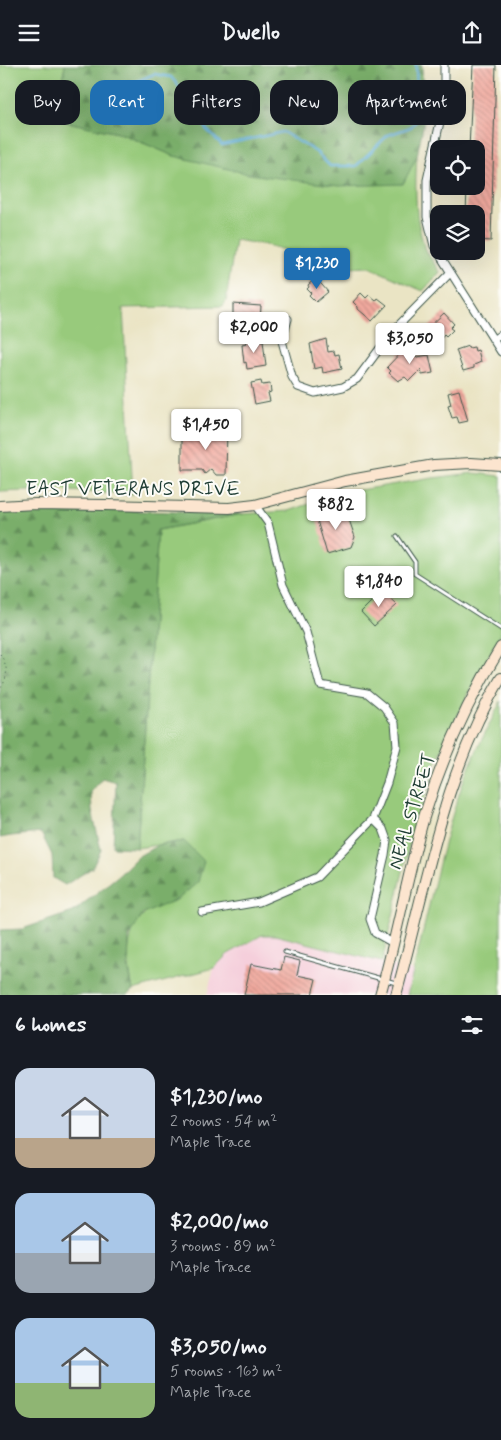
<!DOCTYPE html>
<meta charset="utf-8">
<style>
:root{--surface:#171b24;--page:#242831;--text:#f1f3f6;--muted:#9ea1a6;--accent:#1f6fb2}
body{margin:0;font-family:Mynerve,sans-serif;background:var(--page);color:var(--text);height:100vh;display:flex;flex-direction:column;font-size:19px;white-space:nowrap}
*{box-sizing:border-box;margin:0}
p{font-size:16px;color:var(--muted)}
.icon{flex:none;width:28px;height:28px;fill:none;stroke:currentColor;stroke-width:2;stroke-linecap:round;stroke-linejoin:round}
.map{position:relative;height:930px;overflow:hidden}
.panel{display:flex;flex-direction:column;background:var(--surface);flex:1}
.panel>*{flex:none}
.top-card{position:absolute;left:15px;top:15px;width:471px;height:45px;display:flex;gap:10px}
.controls{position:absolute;left:430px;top:75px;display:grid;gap:10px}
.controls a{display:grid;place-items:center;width:55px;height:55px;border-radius:10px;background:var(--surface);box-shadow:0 5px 20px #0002;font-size:25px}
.price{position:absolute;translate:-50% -42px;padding:0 11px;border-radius:5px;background:#fff;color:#222;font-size:16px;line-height:32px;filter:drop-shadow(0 1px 2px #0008)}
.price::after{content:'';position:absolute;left:50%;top:30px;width:15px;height:11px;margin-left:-8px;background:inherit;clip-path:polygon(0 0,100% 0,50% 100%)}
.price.current{background:var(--accent);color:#fff}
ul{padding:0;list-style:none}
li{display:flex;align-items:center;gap:15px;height:125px;padding:0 15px}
li span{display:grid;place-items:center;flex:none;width:140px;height:100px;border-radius:15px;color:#555}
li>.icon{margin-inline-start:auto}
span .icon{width:60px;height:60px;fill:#fffc;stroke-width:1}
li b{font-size:21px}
h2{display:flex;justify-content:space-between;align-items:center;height:60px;padding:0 15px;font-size:21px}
.pill{padding:0 18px;border-radius:15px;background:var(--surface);box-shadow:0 5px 20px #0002;font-size:18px;line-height:45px}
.pill.current{background:var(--accent);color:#fff}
header{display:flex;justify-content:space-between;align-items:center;height:65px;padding:0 15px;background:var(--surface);font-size:22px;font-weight:700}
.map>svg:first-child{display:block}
.built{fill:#f5cfdb}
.grass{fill:#98ca7b;stroke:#5c8458}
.forest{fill:url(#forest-firs);stroke:#4c7650}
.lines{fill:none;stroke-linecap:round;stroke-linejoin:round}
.stream{stroke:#5dacd7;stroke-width:2.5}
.building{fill:url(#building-back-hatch)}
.lane-casing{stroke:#3d564a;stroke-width:5}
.street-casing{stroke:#3d564a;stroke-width:9}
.secondary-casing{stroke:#3d564a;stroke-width:12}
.path{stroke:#3d564a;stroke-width:1;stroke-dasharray:1 4;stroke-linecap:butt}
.lane{stroke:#fff;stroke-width:3}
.street{stroke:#fff;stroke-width:7}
.secondary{stroke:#fce5cf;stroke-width:10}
.labels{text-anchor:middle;stroke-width:4;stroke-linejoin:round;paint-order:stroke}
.street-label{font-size:19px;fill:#1f3d34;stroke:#fdfcf7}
</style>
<header><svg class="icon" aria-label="menu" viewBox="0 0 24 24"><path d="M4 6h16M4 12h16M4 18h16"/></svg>Dwello<svg class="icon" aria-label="share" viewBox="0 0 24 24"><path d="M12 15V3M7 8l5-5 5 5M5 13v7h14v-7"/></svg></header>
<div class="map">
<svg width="501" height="930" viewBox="0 0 501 930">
<defs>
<pattern id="forest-firs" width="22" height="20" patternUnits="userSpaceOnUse" patternTransform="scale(1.25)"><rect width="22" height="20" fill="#7aae6b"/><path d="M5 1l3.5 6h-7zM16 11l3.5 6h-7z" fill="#638f59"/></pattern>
<pattern id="building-back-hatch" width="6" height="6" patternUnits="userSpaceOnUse" patternTransform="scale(1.25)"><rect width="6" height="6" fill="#f1a99e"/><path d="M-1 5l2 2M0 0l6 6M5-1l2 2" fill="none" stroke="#c38b82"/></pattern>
</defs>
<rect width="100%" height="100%" fill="#fdfcf7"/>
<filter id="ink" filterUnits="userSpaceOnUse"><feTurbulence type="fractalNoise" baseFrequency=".02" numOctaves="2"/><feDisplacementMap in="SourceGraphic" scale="10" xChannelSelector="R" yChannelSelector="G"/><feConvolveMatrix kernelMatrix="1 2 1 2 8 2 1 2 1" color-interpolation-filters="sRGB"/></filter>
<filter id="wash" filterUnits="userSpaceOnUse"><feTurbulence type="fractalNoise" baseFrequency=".0096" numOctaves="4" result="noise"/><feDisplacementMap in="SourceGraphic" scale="20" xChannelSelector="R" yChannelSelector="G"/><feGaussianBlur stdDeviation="1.12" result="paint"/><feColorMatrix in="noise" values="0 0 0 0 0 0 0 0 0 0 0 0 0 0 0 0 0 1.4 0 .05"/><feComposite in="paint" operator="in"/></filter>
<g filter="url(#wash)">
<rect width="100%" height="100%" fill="#eae4c4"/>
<path class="built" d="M262,870H275L414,906L407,930H207L214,903L228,889Z"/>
<path class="grass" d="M0,0H65L54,54L122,69L174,91L402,119L417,91C415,120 414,160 427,187C431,194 436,201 440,207L423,226L369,202L345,203L316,193L267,180L235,175L226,236L223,241L123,243L133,430L53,425L0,427Z
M473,408L501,411V568L459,647L436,698L410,777L382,897L275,870H262L228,889L214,903L133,925C128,899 123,872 143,851C148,844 169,838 178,834L184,776L137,783L158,465L242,449L289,446L341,428L433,413Z
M501,636V930H407C426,861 438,790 461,723C472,693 487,664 501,636Z"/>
<path class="forest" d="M65,0H422L424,56L417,91L403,119L339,121L249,109L174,91L122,69L54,54Z
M74,444L242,449L158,465L137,783L113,782L116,717L102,713L91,726L92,746L101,785L92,803L65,820L53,813L52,790L41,768L11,771L0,773V446Z
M184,776L204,796L198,817L178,834L143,849L129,872L128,901L133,925L127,930H0V865L22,864L73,847L119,810L137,792L158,780Z"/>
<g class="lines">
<path class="stream" d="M117,25L154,9L171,12L191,36L206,64L222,80L283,67L316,87L330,101H356L388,70L411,62L418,54L416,0"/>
</g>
<g id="blocks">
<path class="building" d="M473,0H496L491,176L476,175V149H466L467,122L476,121V84H469Z
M316,213L328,227L316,237L309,230L311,228L307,224L309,222L308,220Z
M361,228L366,233L369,230L376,236L378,233L387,240L372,256L358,244V242L353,237Z
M233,239L261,241L260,257L233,255Z
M444,248L454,259L450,263L453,265L446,272L444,270L440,275L428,263Z
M326,274L328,287L334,286L335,290L339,289L342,304L323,308L322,302L314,304L310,279Z
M257,275V277L263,276L266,301L247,304L246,297L244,298L242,280L246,279L245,276Z
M468,281L469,283L474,282L475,286L478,285L481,297L474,300V303L463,306L456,285Z
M406,282L417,292L429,290L433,308L422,310L421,304L409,316L405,312L398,316L389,308L391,306L387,302Z
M261,316L262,320L270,319L271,327L268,328L270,336L255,339L251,318Z
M459,325L468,356L459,358L457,352L452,353L448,341L451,340L448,328Z
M202,363H227L226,410H216L211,404L205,409L202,405H182V372H194Z
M345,443L355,472L351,482L327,489L316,452Z
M382,526L397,540L374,561L361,547Z
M284,892L300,896L297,910L316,914L312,930H244L251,899L281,905Z"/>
</g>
</g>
<g filter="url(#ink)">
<use href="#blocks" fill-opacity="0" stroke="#3d564a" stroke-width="1"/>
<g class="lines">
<g class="lane-casing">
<path id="lane" d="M397,471L415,497V509L501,564
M285,887L396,918"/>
</g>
<g class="street-casing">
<path id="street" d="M444,0V39L427,115V152L434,181L501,287
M288,254L282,276L292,312L298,322L315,328L343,322L357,314L392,267L450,208
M493,275L501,269
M255,440L268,458L283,520L306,567L320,620L367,628L384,642L395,658L397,681L387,718L373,754L383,764L387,775L385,790L370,854L375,868L393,878
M202,847L259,837L317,812L373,754"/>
</g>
<g class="secondary-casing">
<path id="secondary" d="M0,441L35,439L105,440L229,443L255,440L345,416L434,400L471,398L501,400
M380,930C397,871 407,811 424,752C442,693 468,635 501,582
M396,930C426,823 442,710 501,613"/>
</g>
<path class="path" d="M0,589C8,601 9,612 0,624"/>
<use href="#lane" class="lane"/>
<use href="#street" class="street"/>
<use href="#secondary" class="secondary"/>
</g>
</g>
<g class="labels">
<g class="street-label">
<text x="133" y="430">EAST VETERANS DRIVE</text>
<text transform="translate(411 746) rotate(-73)" y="7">NEAL STREET</text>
</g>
</g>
</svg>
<div class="controls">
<a><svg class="icon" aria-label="locate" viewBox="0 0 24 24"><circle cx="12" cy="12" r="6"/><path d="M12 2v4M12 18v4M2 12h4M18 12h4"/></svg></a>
<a><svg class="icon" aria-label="layers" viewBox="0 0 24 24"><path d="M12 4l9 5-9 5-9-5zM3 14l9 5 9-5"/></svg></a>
</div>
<b class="price current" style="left:317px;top:225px">$1,230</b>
<b class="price" style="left:254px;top:289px">$2,000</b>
<b class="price" style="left:410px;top:300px">$3,050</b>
<b class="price" style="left:206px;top:386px">$1,450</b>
<b class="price" style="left:336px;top:466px">$882</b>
<b class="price" style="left:379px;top:543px">$1,840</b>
<div class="top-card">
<a class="pill">Buy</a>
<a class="pill current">Rent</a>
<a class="pill">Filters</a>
<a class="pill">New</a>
<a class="pill">Apartment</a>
</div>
</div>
<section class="panel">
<h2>6 homes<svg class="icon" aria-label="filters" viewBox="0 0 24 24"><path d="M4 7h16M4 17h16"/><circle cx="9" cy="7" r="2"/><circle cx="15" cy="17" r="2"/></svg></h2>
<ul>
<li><span style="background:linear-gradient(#c9d6e8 70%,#b9a48a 0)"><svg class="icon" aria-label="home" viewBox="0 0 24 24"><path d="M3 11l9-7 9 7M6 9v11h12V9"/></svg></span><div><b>$1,230/mo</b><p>2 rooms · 54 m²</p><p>Maple Trace</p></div></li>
<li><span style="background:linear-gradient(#a9c7e8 60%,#9aa5b1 0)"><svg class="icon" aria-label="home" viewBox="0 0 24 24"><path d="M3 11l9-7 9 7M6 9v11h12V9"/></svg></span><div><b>$2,000/mo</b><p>3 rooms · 89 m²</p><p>Maple Trace</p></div></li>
<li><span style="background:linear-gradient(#a9c7e8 65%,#8fb573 0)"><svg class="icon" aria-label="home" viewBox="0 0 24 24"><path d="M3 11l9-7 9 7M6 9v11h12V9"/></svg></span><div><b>$3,050/mo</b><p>5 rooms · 163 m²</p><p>Maple Trace</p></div></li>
</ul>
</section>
